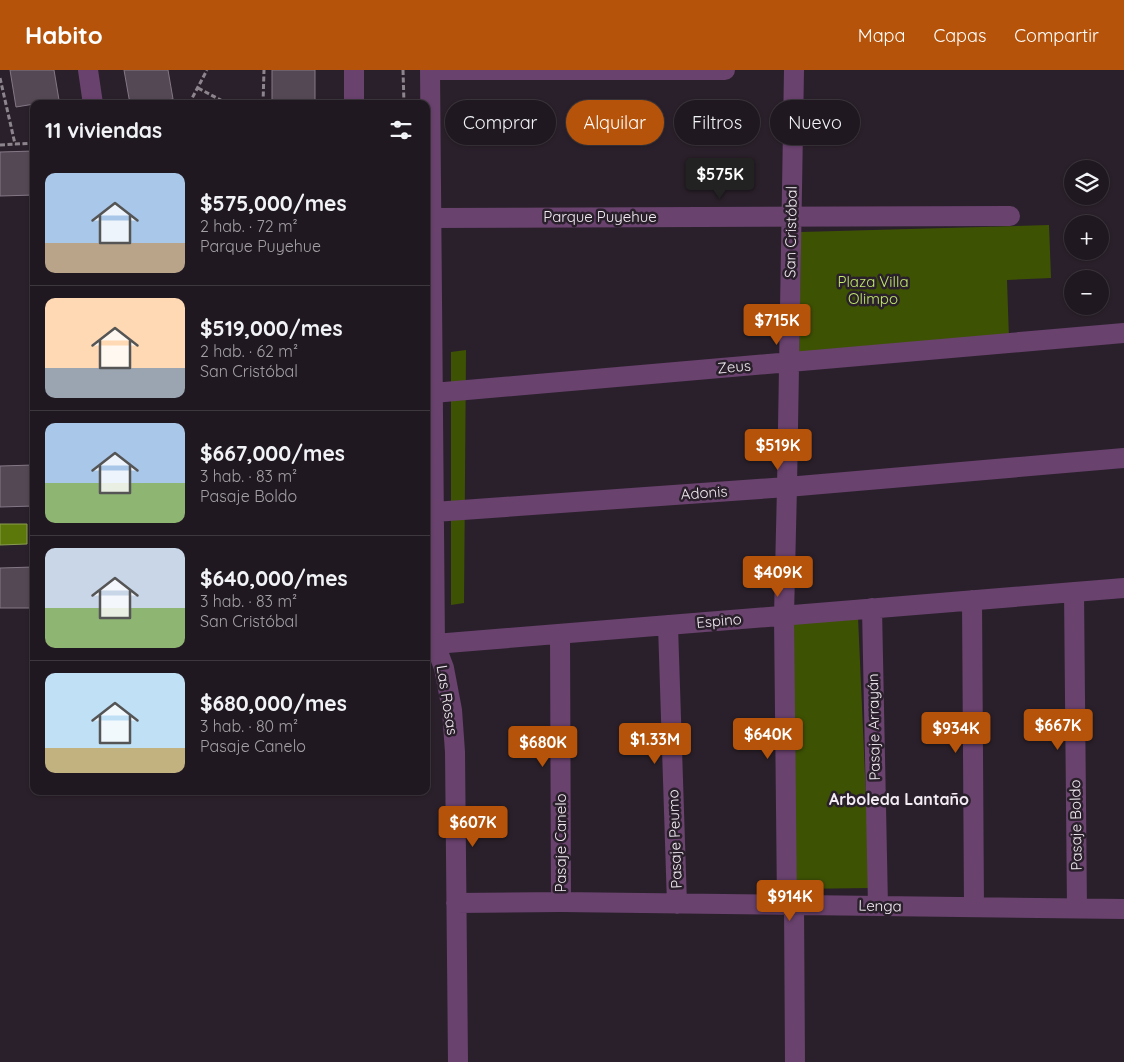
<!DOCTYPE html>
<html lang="es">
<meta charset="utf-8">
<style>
:root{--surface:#201820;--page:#2d252d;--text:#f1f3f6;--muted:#a2a0a5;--line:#3d373e;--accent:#b45309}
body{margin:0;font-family:Quicksand,sans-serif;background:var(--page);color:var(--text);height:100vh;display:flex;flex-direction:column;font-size:19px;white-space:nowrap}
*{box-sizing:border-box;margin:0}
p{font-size:16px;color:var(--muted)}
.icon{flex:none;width:28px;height:28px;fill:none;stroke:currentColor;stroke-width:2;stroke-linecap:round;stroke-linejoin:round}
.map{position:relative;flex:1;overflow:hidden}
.sheet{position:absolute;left:30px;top:30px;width:400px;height:695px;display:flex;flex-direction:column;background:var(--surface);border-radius:10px;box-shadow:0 1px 4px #0004,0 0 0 1px var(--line)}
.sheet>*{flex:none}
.hud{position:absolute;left:445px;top:30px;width:475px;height:45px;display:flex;gap:10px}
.buttons{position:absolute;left:1064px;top:90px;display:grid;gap:10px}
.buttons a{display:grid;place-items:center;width:45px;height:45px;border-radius:50%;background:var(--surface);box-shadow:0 1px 4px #0004,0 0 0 1px var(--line);font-size:25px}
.price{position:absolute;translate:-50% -42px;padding:0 11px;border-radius:5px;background:var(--accent);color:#fff;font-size:16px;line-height:32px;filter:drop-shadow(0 1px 2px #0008)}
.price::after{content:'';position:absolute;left:50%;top:30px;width:15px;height:11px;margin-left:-8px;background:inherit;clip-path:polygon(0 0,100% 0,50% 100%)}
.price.active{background:#222;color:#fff}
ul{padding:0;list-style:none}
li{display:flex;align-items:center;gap:15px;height:125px;padding:0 15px}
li+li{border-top:1px solid var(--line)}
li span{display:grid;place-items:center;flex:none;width:140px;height:100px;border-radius:10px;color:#555}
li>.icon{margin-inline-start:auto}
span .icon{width:60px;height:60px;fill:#fffc;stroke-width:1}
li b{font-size:21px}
h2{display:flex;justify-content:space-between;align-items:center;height:60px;padding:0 15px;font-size:21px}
.pill{padding:0 18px;border-radius:22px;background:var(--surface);box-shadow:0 1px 4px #0004,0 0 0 1px var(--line);font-size:18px;line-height:45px}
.pill.active{background:var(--accent);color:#fff}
header{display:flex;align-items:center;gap:30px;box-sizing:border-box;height:70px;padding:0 25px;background:var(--accent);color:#fff}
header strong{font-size:24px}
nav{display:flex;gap:28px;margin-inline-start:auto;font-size:18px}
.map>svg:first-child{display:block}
.green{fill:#3e5204}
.water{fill:#5c780b;stroke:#899b51}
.building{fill:#544855;stroke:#847886}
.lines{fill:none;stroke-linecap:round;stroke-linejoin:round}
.path{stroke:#8d858e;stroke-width:3;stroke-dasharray:5 2.5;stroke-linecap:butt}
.minor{stroke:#69426e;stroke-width:20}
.labels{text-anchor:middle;stroke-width:5;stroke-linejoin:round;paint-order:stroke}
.street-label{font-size:15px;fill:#f3ecf4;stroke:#2a202b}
.park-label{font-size:15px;fill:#c1e96c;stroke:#2a202b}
.neighbourhood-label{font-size:16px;font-weight:bold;fill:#f3ecf4;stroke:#2a202b}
</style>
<header>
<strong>Habito</strong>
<nav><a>Mapa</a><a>Capas</a><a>Compartir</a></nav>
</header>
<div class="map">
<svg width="1124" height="992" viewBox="0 0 1124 992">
<rect width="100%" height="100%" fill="#2a202b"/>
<path class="green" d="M1049,155L1051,208L1007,210L1009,269L799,289L801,162Z
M466,280L464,533L451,535V282Z
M858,547L870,818L796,819L788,553Z"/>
<path class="water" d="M0,454H27V474L0,475Z"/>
<path class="building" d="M10,0H54L59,30L16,37Z
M124,0H168L173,29L142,34H130Z
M272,0H315V34H272Z
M34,81V125L0,126V82Z
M34,395V436L0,437V396Z
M34,497V538H0V498Z"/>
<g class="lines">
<path class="path" d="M403,0L404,34
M0,8L15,74
M198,18L228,34
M189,34L207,0
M263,34L264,0
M0,75L34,73"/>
<path class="minor" d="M88,0L93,34
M354,0V34
M430,0L435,574L444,598L452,640L455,682L458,992
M430,0H725
M431,148L1010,146
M433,323L1124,263
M434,442L787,417L1124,388
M1074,522L1077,838
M972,530L974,837
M872,538L878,836
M668,555L677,834
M560,564L561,832
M435,574L1124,518
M456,833L561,832L1124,839
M787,835L784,546L787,417L794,0
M794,835L795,992"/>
</g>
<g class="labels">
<g class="street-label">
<text x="600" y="152">Parque Puyehue</text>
<text transform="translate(791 162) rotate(-89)" y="5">San Cristóbal</text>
<text transform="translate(734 297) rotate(-5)" y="5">Zeus</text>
<text transform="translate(704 423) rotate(-4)" y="5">Adonis</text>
<text transform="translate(719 551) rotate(-5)" y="5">Espino</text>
<text transform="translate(447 630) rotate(81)" y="5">Las Rosas</text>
<text transform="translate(874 657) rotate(-91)" y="5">Pasaje Arrayán</text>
<text transform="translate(1076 755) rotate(-91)" y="5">Pasaje Boldo</text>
<text transform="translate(675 769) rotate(-92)" y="5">Pasaje Peumo</text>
<text transform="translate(561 773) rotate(-90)" y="5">Pasaje Canelo</text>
<text transform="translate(880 836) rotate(1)" y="5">Lenga</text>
</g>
<g class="park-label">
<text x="873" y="217">Plaza Villa<tspan x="873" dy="17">Olimpo</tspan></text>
</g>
<g class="neighbourhood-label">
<text x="899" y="735">Arboleda Lantaño</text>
</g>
</g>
</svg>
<div class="buttons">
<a><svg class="icon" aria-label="layers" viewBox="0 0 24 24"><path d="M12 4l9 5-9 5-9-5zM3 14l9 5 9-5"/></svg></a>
<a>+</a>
<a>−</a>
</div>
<b class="price active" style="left:720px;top:130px">$575K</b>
<b class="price" style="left:777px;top:276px">$715K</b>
<b class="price" style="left:778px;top:401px">$519K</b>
<b class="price" style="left:778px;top:528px">$409K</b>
<b class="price" style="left:1058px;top:681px">$667K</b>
<b class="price" style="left:956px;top:684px">$934K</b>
<b class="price" style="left:768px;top:690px">$640K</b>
<b class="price" style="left:655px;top:695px">$1.33M</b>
<b class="price" style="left:543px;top:698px">$680K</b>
<b class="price" style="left:473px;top:778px">$607K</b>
<b class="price" style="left:790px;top:852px">$914K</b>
<div class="hud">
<a class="pill">Comprar</a>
<a class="pill active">Alquilar</a>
<a class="pill">Filtros</a>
<a class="pill">Nuevo</a>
</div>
<section class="sheet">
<h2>11 viviendas<svg class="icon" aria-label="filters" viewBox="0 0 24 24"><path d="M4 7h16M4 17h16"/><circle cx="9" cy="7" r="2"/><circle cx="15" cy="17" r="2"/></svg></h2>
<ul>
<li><span style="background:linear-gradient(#a9c7e8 70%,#b9a48a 0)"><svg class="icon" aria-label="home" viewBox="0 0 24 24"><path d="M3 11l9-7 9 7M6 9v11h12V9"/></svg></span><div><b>$575,000/mes</b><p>2 hab. · 72 m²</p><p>Parque Puyehue</p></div></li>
<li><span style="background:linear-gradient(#ffd9b3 70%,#9aa5b1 0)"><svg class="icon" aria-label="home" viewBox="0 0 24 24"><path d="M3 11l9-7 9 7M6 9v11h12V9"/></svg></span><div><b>$519,000/mes</b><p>2 hab. · 62 m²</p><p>San Cristóbal</p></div></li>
<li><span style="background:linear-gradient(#a9c7e8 60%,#8fb573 0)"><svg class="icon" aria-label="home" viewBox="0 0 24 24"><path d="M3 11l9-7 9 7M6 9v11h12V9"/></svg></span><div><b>$667,000/mes</b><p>3 hab. · 83 m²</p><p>Pasaje Boldo</p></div></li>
<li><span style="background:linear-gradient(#c9d6e8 60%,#8fb573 0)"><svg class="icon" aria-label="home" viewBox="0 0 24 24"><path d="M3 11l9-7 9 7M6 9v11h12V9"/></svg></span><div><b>$640,000/mes</b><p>3 hab. · 83 m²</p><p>San Cristóbal</p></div></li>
<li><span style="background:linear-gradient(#bfe0f5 75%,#c2b280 0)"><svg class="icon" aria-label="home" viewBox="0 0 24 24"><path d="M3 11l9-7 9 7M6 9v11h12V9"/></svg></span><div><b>$680,000/mes</b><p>3 hab. · 80 m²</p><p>Pasaje Canelo</p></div></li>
</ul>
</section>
</div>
